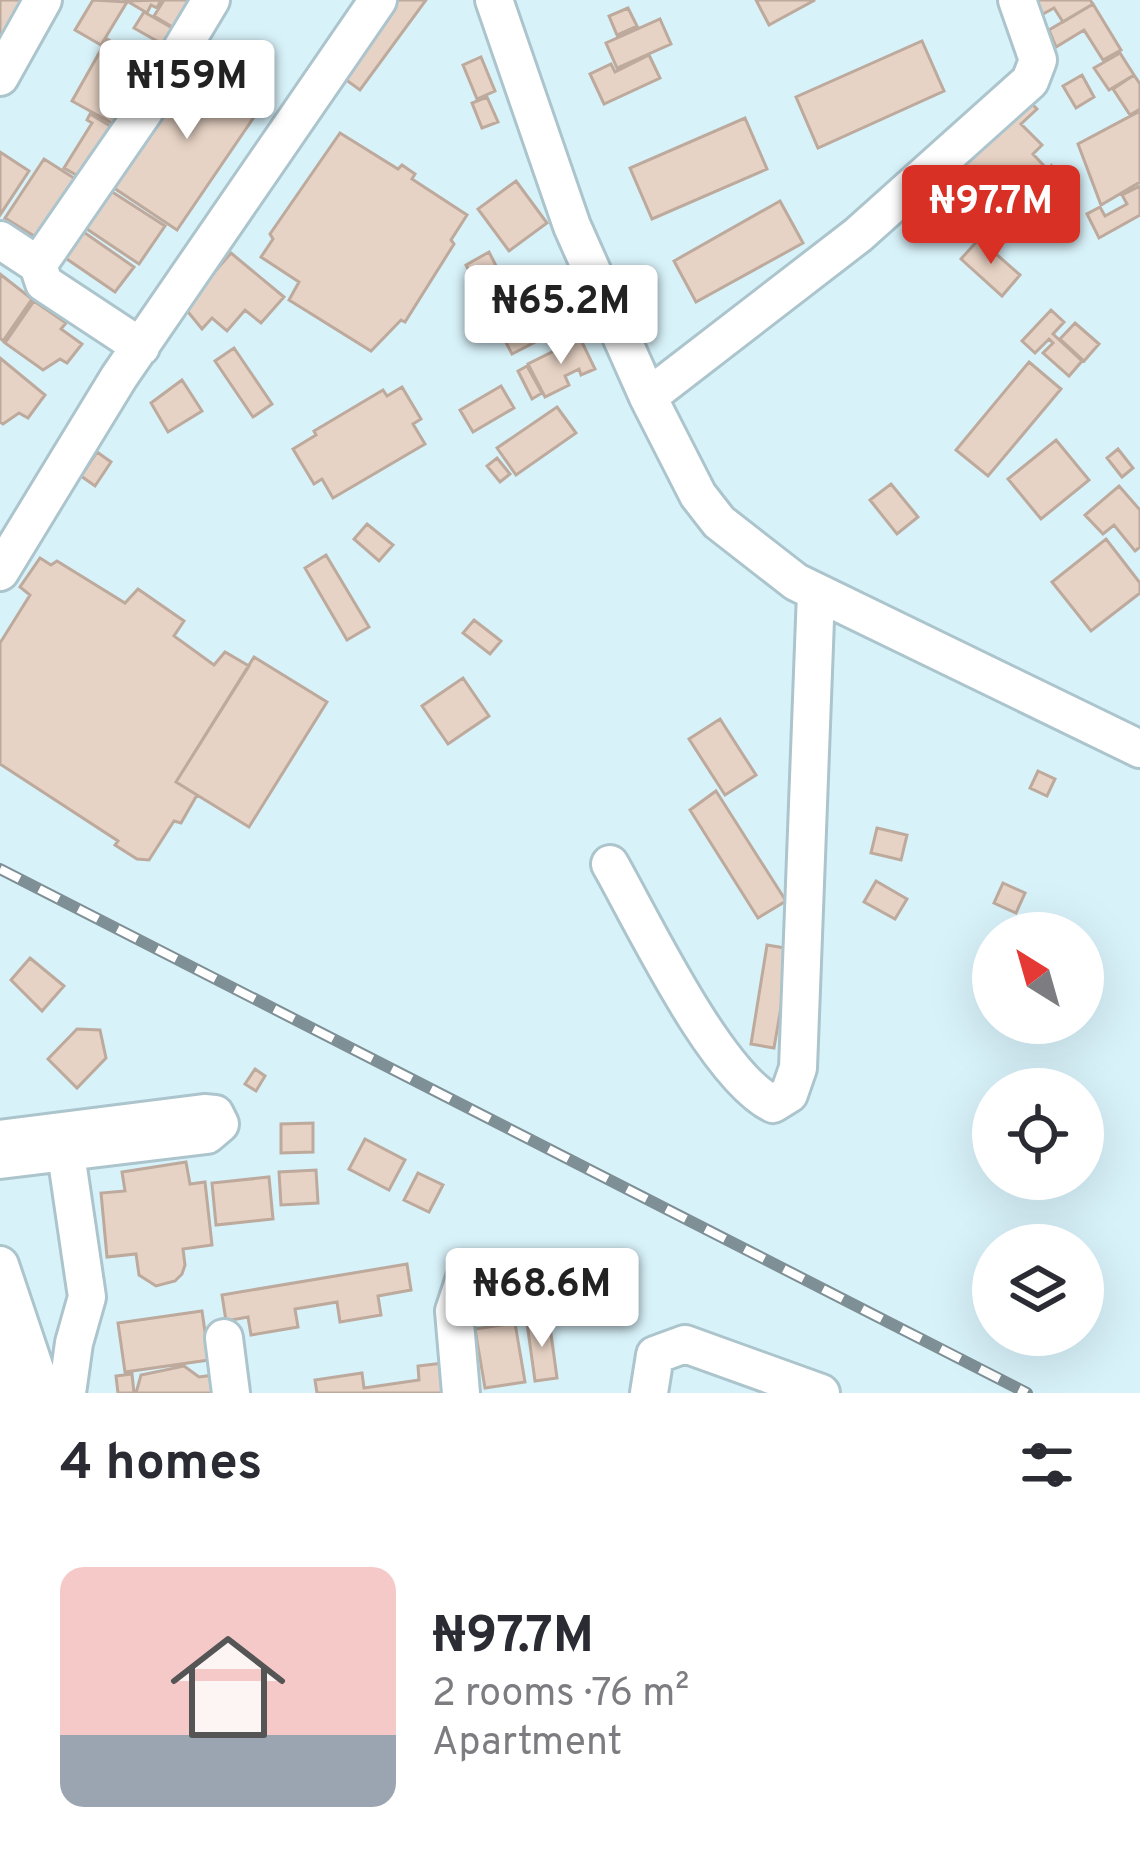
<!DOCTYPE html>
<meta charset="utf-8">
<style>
:root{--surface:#fff;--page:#f7f7f7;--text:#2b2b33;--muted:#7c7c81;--accent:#d93025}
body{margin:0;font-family:Overpass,sans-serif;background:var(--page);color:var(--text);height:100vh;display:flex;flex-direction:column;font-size:45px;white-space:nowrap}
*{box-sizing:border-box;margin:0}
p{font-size:39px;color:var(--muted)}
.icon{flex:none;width:66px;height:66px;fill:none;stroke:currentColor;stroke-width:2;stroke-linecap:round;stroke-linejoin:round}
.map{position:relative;height:1393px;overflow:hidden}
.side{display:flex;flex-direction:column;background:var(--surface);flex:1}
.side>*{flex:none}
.needle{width:78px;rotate:323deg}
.controls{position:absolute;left:972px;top:912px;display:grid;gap:24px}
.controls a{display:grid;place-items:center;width:132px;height:132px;border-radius:50%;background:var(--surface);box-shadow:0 12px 48px #0002;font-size:60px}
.price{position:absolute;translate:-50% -102px;padding:0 27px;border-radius:12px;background:#fff;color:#222;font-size:39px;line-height:78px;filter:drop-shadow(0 3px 6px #0008)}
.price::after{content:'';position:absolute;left:50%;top:72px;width:36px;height:27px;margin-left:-18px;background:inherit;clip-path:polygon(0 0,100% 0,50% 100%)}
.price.active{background:var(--accent);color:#fff}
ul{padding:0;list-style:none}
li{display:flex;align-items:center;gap:36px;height:300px;padding:0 60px}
li span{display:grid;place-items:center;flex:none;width:336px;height:240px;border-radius:24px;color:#555}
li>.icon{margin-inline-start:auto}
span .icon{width:144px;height:144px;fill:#fffc;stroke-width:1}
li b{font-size:51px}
h2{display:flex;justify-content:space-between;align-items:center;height:144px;padding:0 60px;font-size:51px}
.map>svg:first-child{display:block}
.building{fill:#e7d3c5;stroke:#bdaa9d;stroke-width:3}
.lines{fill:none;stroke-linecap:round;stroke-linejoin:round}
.minor-casing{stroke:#acc4cc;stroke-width:42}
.minor{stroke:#fff;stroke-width:36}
.rail-casing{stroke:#7e8f95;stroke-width:12}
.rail{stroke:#fff;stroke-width:8;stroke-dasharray:22;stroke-linecap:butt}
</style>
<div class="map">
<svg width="1140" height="1393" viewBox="0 0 1140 1393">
<rect width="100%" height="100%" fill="#d8f2fa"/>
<path class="building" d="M0,0H25L0,41Z
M93,0L127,2L101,45L75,30Z
M161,0L157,8L151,5L147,13L127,1Z
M164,0H201L181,32L154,16Z
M398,0H426L360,90L342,77Z
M756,0H815L769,25Z
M1035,0H1090L1093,4L1063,22L1054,8L1043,14Z
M1093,4L1121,50L1103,60L1084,30L1056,47L1049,30Z
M628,8L637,26L617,35L609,16Z
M144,12L181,33L171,49L134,28Z
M660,19L671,44L617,68L606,43Z
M107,39L114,43L112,47L129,51L103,97L107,99L130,59L133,60L137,54L153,63L117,126L72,101Z
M922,41L944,91L818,148L796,97Z
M1120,53L1134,75L1109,90L1094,68Z
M196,54L265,101L177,230L108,184Z
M649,55L660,78L604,104L590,74L611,64L615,72Z
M481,57L495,91L477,99L463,65Z
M1082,75L1094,97L1076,108L1063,86Z
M1134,75L1140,84V109L1130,115L1113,89Z
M1024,96L1037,109L1021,124L1042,145L1033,154L1046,168L1008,204L1014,210L1001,222L981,200L959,220L935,195L953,178L945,170Z
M487,97L498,122L482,128L472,103Z
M1140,111V182L1101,205L1078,144Z
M90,114L117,130L85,180L64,168L92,123L87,120Z
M745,118L767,169L652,219L630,168Z
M340,133L398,169L402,165L415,174L412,179L467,215L451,240L454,244L405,322L401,320L371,351L289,300L299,282L261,257L273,239L270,234Z
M0,152L29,171L0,215Z
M44,159L77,180L39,239L5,218Z
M1051,166L1055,194L1043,206L1061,224L1046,238L1012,203Z
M516,181L547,223L509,251L478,209Z
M103,186L165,226L139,264L78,223Z
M1140,186V215L1099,238L1087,214L1100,207L1105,216L1127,204L1122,195Z
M780,201L803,243L696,302L674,261Z
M72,224L134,267L115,292L64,257Z
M979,239L1020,275L1002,296L961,259Z
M489,252L535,342L512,354L466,265Z
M231,253L284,297L261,323L245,310L227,331L212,318L202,329L184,307Z
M0,274L32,299L3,341L0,338Z
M34,301L66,323L61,329L82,344L67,363L60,359L43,370L5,343Z
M1051,310L1064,322L1053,334L1082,361L1069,376L1043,353L1053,343L1049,339L1035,353L1022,341Z
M1075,323L1099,344L1084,361L1060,339Z
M580,338L595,369L581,375L579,369L565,376L569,385L545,397L528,364Z
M234,348L272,404L253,417L215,361Z
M0,358L45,395L28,418L19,413L3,424L0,422Z
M1029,362L1061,389L988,476L956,450Z
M527,366L542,393L532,399L518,371Z
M182,380L202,411L168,432L151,403Z
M501,386L514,408L473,432L460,410Z
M402,387L421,419L413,424L425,444L333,498L322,479L314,484L293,449L316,435L314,431L383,390L387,396Z
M557,407L576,433L516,475L497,448Z
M1056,440L1089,480L1041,519L1008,479Z
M1118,449L1133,468L1122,477L1107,458Z
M97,452L111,462L95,486L81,476Z
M497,458L510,474L500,482L487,466Z
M891,484L918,517L897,534L870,500Z
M1119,486L1140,510V547L1135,551L1114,525L1103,534L1085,515Z
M367,524L393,545L379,561L354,539Z
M1106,539L1140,583V593L1091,631L1052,582Z
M326,555L369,627L347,640L305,568Z
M40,558L51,565L57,561L125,603L138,589L184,621L174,636L214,665L225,652L249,666L176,782L197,795L181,823L174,821L149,860L137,859L115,845L118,841L0,764V643L30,595L20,587Z
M474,620L501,641L490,654L463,633Z
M254,657L327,702L249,827L176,782Z
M463,678L489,716L448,744L422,706Z
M720,719L756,775L725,795L689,739Z
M1038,771L1055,779L1047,796L1030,788Z
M716,791L786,901L758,918L690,810Z
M877,828L907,835L901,860L871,853Z
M876,881L907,899L895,919L864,902Z
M1003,883L1025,893L1016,913L994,903Z
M767,945L791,949L774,1048L751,1044Z
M30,958L64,986L42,1011L11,980Z
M77,1029L100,1030L106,1058L77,1088L48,1059Z
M255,1069L265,1076L256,1091L245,1084Z
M313,1123V1152L281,1153V1124Z
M365,1139L405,1160L389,1190L349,1169Z
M186,1162L190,1184L205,1182L212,1245L183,1249L185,1265L182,1274L175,1281L156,1286L139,1275L136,1254L107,1257L101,1193L125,1191L122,1172Z
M316,1170L318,1203L281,1205L279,1172Z
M418,1173L443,1185L429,1212L404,1200Z
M269,1177L273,1219L216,1225L212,1183Z
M407,1264L411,1290L378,1296L381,1315L340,1322L337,1302L295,1309L298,1327L251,1335L248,1317L226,1321L222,1295Z
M202,1311L209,1360L125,1372L118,1323Z
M549,1319L557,1378L535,1381L527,1323Z
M515,1323L525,1382L485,1388L475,1329Z
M444,1363L449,1393H317L315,1380L362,1373L364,1388L419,1380L418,1366Z
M184,1366L199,1377L214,1375L217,1393H136L141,1375Z
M132,1374L134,1393H118L116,1376Z"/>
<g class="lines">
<g class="minor-casing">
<path id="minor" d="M494,0L572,226L648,397L698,495L719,522L796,582L1140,749
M0,77L43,0
M0,240L38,265
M141,347L44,283L38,265L145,110L211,0
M648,397L858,235L1030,81L1038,60L1017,0
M0,572L119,377L378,0
M610,864C644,924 716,1076 773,1104L789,1094L798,1068L816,593
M0,1139L204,1113L215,1114L220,1124L207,1135L0,1160
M66,1154L87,1297L74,1343L67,1393
M0,1265L43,1393
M0,1338L16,1393
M224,1338L231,1393
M461,1393L454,1311L465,1278
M649,1393L655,1355L685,1344L821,1393"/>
</g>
<use href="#minor" class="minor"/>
<g class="rail-casing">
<path id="rail" d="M0,869L1027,1393"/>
</g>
<use href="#rail" class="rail"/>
</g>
</svg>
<div class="controls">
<a><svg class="needle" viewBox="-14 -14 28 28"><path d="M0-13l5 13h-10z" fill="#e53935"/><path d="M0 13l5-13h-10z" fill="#7c7c81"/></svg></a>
<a><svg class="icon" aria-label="locate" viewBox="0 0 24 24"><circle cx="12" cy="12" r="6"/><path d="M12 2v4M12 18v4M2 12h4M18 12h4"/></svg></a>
<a><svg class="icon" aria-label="layers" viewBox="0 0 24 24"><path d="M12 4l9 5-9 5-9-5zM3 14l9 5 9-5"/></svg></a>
</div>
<b class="price" style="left:187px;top:142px">₦159M</b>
<b class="price active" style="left:991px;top:267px">₦97.7M</b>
<b class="price" style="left:561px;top:367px">₦65.2M</b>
<b class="price" style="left:542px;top:1350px">₦68.6M</b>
</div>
<section class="side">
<h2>4 homes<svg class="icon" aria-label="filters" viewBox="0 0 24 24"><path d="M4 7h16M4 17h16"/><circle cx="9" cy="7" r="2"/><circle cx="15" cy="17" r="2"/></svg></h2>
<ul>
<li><span style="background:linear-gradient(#f6c9c9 70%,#9aa5b1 0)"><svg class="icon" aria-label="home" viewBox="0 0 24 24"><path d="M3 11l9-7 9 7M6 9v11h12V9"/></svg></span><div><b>₦97.7M</b><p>2 rooms · 76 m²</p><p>Apartment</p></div></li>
</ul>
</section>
